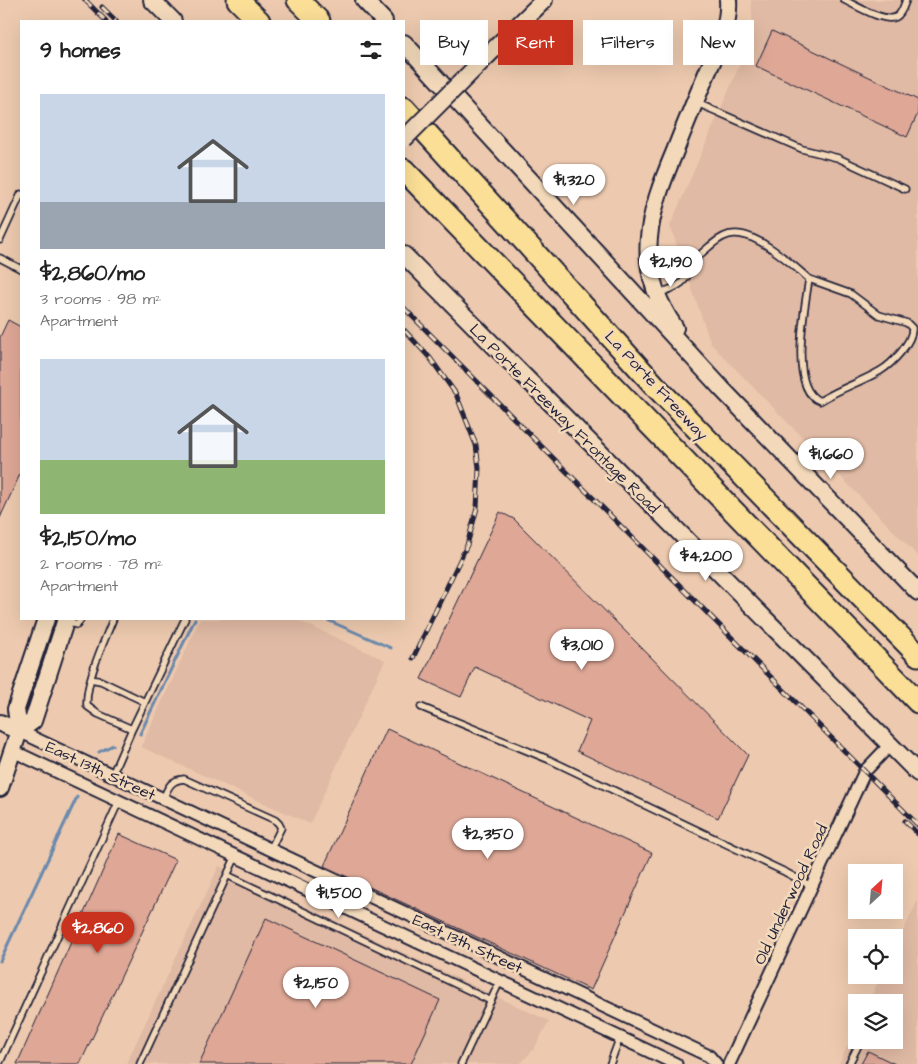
<!DOCTYPE html>
<meta charset="utf-8">
<style>
:root{--surface:#fff;--page:#f2f2f2;--text:#222;--muted:#767676;--accent:#c8321e}
body{margin:0;font-family:"Architects Daughter",sans-serif;background:var(--page);color:var(--text);height:100vh;display:flex;flex-direction:column;font-size:19px;white-space:nowrap}
*{box-sizing:border-box;margin:0}
p{font-size:16px;color:var(--muted)}
.icon{flex:none;width:28px;height:28px;fill:none;stroke:currentColor;stroke-width:2;stroke-linecap:round;stroke-linejoin:round}
.map{position:relative;flex:1;overflow:hidden}
.details{position:absolute;left:20px;top:20px;width:385px;height:600px;display:flex;flex-direction:column;background:var(--surface);border-radius:0px;box-shadow:0 5px 20px #0002}
.details>*{flex:none}
.top-card{position:absolute;left:420px;top:20px;width:422px;height:45px;display:flex;gap:10px}
.needle{width:32px;rotate:26deg}
.buttons{position:absolute;left:848px;top:864px;display:grid;gap:10px}
.buttons a{display:grid;place-items:center;width:55px;height:55px;border-radius:0px;background:var(--surface);box-shadow:0 5px 20px #0002;font-size:25px}
.price{position:absolute;translate:-50% -42px;padding:0 11px;border-radius:18px;background:#fff;color:#222;font-size:16px;line-height:32px;filter:drop-shadow(0 1px 2px #0008)}
.price::after{content:'';position:absolute;left:50%;top:30px;width:15px;height:11px;margin-left:-8px;background:inherit;clip-path:polygon(0 0,100% 0,50% 100%)}
.price.on{background:var(--accent);color:#fff}
ul{padding:0;list-style:none}
li{display:grid;align-content:center;gap:10px;height:265px;padding:0 20px}
li span{display:grid;place-items:center;height:155px;border-radius:0px;color:#555}
li>.icon{margin-inline-start:auto}
span .icon{width:90px;height:90px;fill:#fffc;stroke-width:1}
li b{font-size:21px}
h2{display:flex;justify-content:space-between;align-items:center;height:60px;padding:0 20px;font-size:21px}
.tag{padding:0 18px;border-radius:0px;background:var(--surface);box-shadow:0 5px 20px #0002;font-size:18px;line-height:45px}
.tag.on{background:var(--accent);color:#fff}
.map>svg:first-child{display:block}
.built{fill:#e0baa4}
.lines{fill:none;stroke-linecap:round;stroke-linejoin:round}
.stream{stroke:#6b89ad;stroke-width:3}
.building{fill:#dea796;stroke:#22223b}
.service-casing{stroke:#22223b;stroke-width:9}
.minor-casing{stroke:#22223b;stroke-width:15}
.secondary-casing{stroke:#22223b;stroke-width:20}
.motorway-casing{stroke:#22223b;stroke-width:25}
.service{stroke:#f3d9ba;stroke-width:5.5}
.minor{stroke:#f3d9ba;stroke-width:11}
.secondary{stroke:#f3d9ba;stroke-width:16}
.motorway{stroke:#fbdf96;stroke-width:21}
.rail-casing{stroke:#22223b;stroke-width:5}
.rail{stroke:#f3d9ba;stroke-width:3;stroke-dasharray:9;stroke-linecap:butt}
.secondary-bridge-casing{stroke:#22223b;stroke-width:20;stroke-linecap:butt}
.secondary-bridge{stroke:#f3d9ba;stroke-width:16}
.labels{text-anchor:middle;stroke-width:5;stroke-linejoin:round;paint-order:stroke}
.street-label{font-size:16px;fill:#22223b;stroke:#f3d9ba}
</style>
<div class="map">
<svg width="918" height="1064" viewBox="0 0 918 1064">
<rect width="100%" height="100%" fill="#edcaaf"/>
<filter id="ink" filterUnits="userSpaceOnUse"><feTurbulence type="fractalNoise" baseFrequency=".02" numOctaves="2"/><feDisplacementMap in="SourceGraphic" scale="10" xChannelSelector="R" yChannelSelector="G"/><feConvolveMatrix kernelMatrix="1 2 1 2 8 2 1 2 1" color-interpolation-filters="sRGB"/></filter>
<g filter="url(#ink)">
<path class="built" d="M751,0H918V556L711,344L670,226L753,34Z
M200,619H295L385,660L310,824L141,747Z
M219,866L549,1021L534,1049L520,1064H126Z
M918,900V1064H839L856,1028V1040H894V1002H868L882,975H894V950Z"/>
<g class="lines">
<path class="stream" d="M325,619L391,648
M140,734L195,619
M99,752L113,745
M0,961L77,797"/>
</g>
<path class="building" d="M772,31L918,100V113L907,137L756,66Z
M8,320L21,327V472L0,518V337Z
M500,512L514,519L748,755L718,818L577,751L590,721L475,667L461,697L421,679Z
M387,729L652,853L591,990L324,866Z
M119,834L176,860L80,1064H17Z
M266,918L440,1000L411,1064H199Z
M868,1051L895,1064H861Z"/>
<g class="lines">
<g class="service-casing">
<path id="service" d="M844,0C855,5 884,23 896,17C902,14 904,5 906,0
M697,103L802,149L838,158L905,189
M0,240L21,194
M0,258L21,269
M659,293C687,285 685,279 699,256C702,252 707,249 710,246C717,240 725,234 734,234C757,232 793,265 809,279C805,306 788,390 820,401C839,389 861,382 880,371C892,364 913,342 912,328L907,323L879,315L851,294L809,279
M113,619C104,642 85,682 87,706L98,714L132,729L185,619
M67,622L77,625L81,619
M91,679L101,681L145,702
M421,707L550,760L785,872L811,886
M112,775L132,729
M163,799C168,788 170,780 184,779L275,820L279,824L281,828L270,850
M227,875L491,1001
M0,1062L119,801
M140,1064L236,856
M461,1064L500,981
M610,1064L620,1037
M849,1064L861,1040"/>
</g>
<g class="minor-casing">
<path id="minor" d="M19,731L709,1056L716,1064
M13,751L676,1064
M729,1064L865,771L890,745"/>
</g>
<g class="secondary-casing">
<path id="secondary" d="M152,0L173,21
M364,0L384,21
M404,43L722,389L918,592
M487,56L544,0
M404,255L918,773
M675,328C632,266 648,215 675,151C685,125 696,99 707,73C717,51 730,25 728,0
M0,723L19,731
M19,731L33,721L66,619
M0,788L19,731L16,709L46,619"/>
</g>
<g class="motorway-casing">
<path id="motorway" d="M238,0L259,21
M298,0L319,21
M404,108L658,389L918,655
M404,170L918,702"/>
</g>
<use href="#service" class="service"/>
<use href="#minor" class="minor"/>
<use href="#secondary" class="secondary"/>
<use href="#motorway" class="motorway"/>
<g class="rail-casing">
<path id="rail" d="M85,0L106,21
M102,7L116,21
M404,308L918,825
M405,331L430,358L456,394L476,445L479,468L477,508L467,545L413,658
M905,821L918,834"/>
</g>
<use href="#rail" class="rail"/>
<g class="secondary-bridge-casing">
<path id="secondary-bridge" d="M404,139L487,56"/>
</g>
<use href="#secondary-bridge" class="secondary-bridge"/>
</g>
</g>
<g class="labels">
<g class="street-label">
<text transform="translate(657 385) rotate(47)" y="6">La Porte Freeway</text>
<text transform="translate(565 418) rotate(45)" y="6">La Porte Freeway Frontage Road</text>
<text transform="translate(101 770) rotate(25)" y="6">East 13th Street</text>
<text transform="translate(790 894) rotate(-65)" y="6">Old Underwood Road</text>
<text transform="translate(468 943) rotate(25)" y="6">East 13th Street</text>
</g>
</g>
</svg>
<div class="buttons">
<a><svg class="needle" viewBox="-14 -14 28 28"><path d="M0-13l5 13h-10z" fill="#e53935"/><path d="M0 13l5-13h-10z" fill="#767676"/></svg></a>
<a><svg class="icon" aria-label="locate" viewBox="0 0 24 24"><circle cx="12" cy="12" r="6"/><path d="M12 2v4M12 18v4M2 12h4M18 12h4"/></svg></a>
<a><svg class="icon" aria-label="layers" viewBox="0 0 24 24"><path d="M12 4l9 5-9 5-9-5zM3 14l9 5 9-5"/></svg></a>
</div>
<b class="price" style="left:574px;top:206px">$1,320</b>
<b class="price" style="left:671px;top:288px">$2,190</b>
<b class="price" style="left:831px;top:480px">$1,660</b>
<b class="price" style="left:706px;top:582px">$4,200</b>
<b class="price" style="left:582px;top:671px">$3,010</b>
<b class="price" style="left:488px;top:860px">$2,350</b>
<b class="price" style="left:339px;top:919px">$1,500</b>
<b class="price on" style="left:98px;top:954px">$2,860</b>
<b class="price" style="left:316px;top:1009px">$2,150</b>
<div class="top-card">
<a class="tag">Buy</a>
<a class="tag on">Rent</a>
<a class="tag">Filters</a>
<a class="tag">New</a>
</div>
<section class="details">
<h2>9 homes<svg class="icon" aria-label="filters" viewBox="0 0 24 24"><path d="M4 7h16M4 17h16"/><circle cx="9" cy="7" r="2"/><circle cx="15" cy="17" r="2"/></svg></h2>
<ul>
<li><span style="background:linear-gradient(#c9d6e8 70%,#9aa5b1 0)"><svg class="icon" aria-label="home" viewBox="0 0 24 24"><path d="M3 11l9-7 9 7M6 9v11h12V9"/></svg></span><div><b>$2,860/mo</b><p>3 rooms · 98 m²</p><p>Apartment</p></div></li>
<li><span style="background:linear-gradient(#c9d6e8 65%,#8fb573 0)"><svg class="icon" aria-label="home" viewBox="0 0 24 24"><path d="M3 11l9-7 9 7M6 9v11h12V9"/></svg></span><div><b>$2,150/mo</b><p>2 rooms · 78 m²</p><p>Apartment</p></div></li>
</ul>
</section>
</div>
